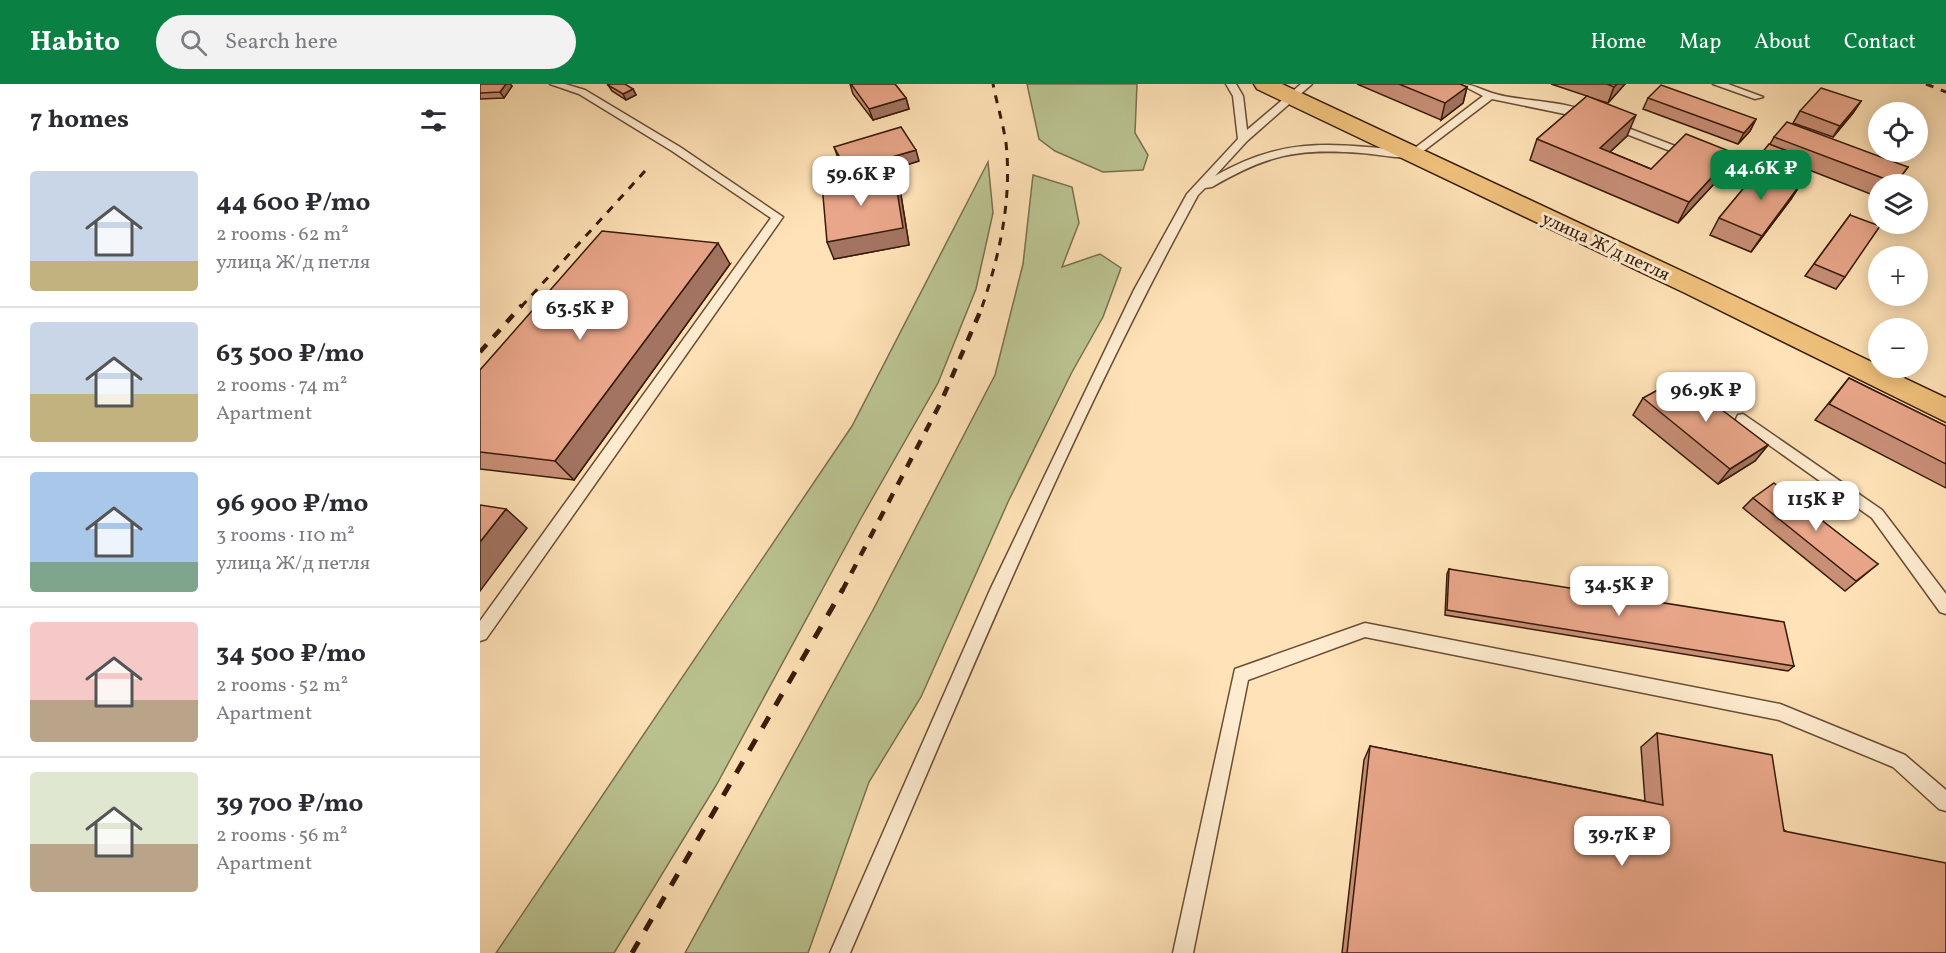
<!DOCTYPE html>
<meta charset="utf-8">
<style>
:root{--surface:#fff;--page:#f2f2f3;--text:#2b2b33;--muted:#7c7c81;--line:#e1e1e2;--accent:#0b8043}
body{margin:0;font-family:Vollkorn,serif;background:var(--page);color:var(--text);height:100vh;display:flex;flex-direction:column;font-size:22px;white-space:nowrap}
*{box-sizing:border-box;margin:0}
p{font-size:20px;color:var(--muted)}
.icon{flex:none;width:33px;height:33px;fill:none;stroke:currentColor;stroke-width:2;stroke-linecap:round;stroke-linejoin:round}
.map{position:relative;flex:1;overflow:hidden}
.drawer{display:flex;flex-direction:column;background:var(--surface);width:480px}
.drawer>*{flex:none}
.fabs{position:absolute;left:1388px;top:18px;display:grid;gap:12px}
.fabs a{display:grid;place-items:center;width:60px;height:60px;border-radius:50%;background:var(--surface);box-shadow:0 3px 15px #0003;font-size:30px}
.price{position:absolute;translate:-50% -51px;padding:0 14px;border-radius:12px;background:#fff;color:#222;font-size:20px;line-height:39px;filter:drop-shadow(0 2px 3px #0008)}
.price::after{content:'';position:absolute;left:50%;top:36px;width:18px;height:14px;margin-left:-9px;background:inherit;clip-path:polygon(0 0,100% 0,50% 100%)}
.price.active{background:var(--accent);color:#fff}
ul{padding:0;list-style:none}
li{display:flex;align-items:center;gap:18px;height:150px;padding:0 30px}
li+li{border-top:2px solid var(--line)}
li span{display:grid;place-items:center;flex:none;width:168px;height:120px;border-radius:6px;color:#555}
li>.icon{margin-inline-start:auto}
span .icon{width:72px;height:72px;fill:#fffc;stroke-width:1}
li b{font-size:26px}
h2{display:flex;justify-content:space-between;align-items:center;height:72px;padding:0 30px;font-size:26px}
header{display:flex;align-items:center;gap:36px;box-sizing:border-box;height:84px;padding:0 30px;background:var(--accent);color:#fff}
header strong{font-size:28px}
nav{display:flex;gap:33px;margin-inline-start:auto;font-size:21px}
.search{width:420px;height:54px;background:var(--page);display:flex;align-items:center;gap:15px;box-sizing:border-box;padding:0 21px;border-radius:33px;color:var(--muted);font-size:22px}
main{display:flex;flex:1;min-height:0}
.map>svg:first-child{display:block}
.green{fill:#bbc492;stroke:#7a704d;stroke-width:1.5}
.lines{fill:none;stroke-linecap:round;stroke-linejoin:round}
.service-casing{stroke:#6a4d34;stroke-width:3}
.primary-casing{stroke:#381b08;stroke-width:3}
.service{fill:#ffecd0;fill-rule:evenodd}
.primary{fill:#f0c17c;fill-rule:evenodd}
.rail-far2{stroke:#381b08;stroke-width:3;stroke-dasharray:8 8;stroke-linecap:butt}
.rail-far1{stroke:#381b08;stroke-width:4.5;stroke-dasharray:10 10;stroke-linecap:butt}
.rail{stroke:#381b08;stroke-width:5;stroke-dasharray:13 13;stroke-linecap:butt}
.wall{fill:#c88f77;stroke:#381b08;stroke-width:1.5}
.shaded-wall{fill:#a37461;stroke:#381b08;stroke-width:1.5}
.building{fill:#e9a68a;stroke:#381b08;stroke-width:1.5}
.labels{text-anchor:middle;stroke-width:6;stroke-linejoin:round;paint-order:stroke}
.far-street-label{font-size:18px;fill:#381b08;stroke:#ffecd0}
</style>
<header>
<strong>Habito</strong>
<div class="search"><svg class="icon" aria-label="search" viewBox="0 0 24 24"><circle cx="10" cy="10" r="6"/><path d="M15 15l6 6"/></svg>Search here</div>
<nav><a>Home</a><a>Map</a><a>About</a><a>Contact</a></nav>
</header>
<main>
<section class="drawer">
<h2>7 homes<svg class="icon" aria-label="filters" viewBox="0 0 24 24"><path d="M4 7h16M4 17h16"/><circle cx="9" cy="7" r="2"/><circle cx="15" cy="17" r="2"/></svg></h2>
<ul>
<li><span style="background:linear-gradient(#c9d6e8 75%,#c2b280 0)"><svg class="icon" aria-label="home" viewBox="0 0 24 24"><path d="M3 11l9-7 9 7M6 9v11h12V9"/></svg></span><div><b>44 600 ₽/mo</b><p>2 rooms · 62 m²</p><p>улица Ж/д петля</p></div></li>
<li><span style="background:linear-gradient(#c9d6e8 60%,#c2b280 0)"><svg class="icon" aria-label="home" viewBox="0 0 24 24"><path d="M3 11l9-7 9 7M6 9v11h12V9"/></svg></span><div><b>63 500 ₽/mo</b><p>2 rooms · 74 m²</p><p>Apartment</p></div></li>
<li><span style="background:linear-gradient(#a9c7e8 75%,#7fa58c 0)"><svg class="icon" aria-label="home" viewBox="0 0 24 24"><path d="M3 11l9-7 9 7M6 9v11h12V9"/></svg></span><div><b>96 900 ₽/mo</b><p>3 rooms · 110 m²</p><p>улица Ж/д петля</p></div></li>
<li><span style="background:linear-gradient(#f6c9c9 65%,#b9a48a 0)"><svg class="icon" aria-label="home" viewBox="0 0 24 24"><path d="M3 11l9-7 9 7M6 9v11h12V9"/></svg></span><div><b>34 500 ₽/mo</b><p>2 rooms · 52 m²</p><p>Apartment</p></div></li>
<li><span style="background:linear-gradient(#dfe7d0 60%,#b9a48a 0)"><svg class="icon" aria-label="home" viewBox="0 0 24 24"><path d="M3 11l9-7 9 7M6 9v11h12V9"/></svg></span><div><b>39 700 ₽/mo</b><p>2 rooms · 56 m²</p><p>Apartment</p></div></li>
</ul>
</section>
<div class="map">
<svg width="1466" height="869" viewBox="0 0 1466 869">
<rect width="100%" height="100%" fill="#ffe2b7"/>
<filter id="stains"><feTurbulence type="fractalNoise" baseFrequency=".00333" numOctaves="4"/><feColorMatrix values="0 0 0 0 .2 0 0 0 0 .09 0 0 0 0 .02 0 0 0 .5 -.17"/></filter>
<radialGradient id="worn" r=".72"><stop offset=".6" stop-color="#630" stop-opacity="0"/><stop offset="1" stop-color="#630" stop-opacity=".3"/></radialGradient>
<path class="green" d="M547,0H657L655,49L668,71L663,86L623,88L575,67L559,55Z
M508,78L513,129L496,205L458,299L380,436L237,700L134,869H16L372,342Z
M553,91L592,103L599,139L582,183L620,170L641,184L623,233L592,288L528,418L441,613L389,698L328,869H205L393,526L515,291L543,180Z"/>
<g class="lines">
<g class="service-casing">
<path id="service" d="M70,0H85L105,6L200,63L303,133L6,555L0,557V537L291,134L192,67L99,10Z
M746,0H756L763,12L767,46L821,0H832L767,57L735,92C806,51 853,60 931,67L1003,12L980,0C993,0 1000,5 1012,9C1038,18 1094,16 1114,32L1109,35L1012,15L937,72C920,76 899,70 881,69C817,64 787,71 732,103L725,104L718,111C585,355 480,614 370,869H350L510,506L654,206L707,110L758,55L753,12Z
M1233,0H1248L1283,13L1275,15Z
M1132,38L1253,84L1254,86L1249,89L1245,88L1128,43L1127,41Z
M1263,330L1402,426L1466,510V530L1460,528L1392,434L1258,339L1256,335L1258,331Z
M885,539L1300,620L1425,671L1466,706V727L1459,725L1413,683L1299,636L885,553L768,596L713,869H693L755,585Z"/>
</g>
<g class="primary-casing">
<path id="primary" d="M774,0H802L1223,197L1398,281V284H1403L1466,314V338L1205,209L777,5Z"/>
</g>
<use href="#service" class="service"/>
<use href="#primary" class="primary"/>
<path class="rail-far2" d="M1446,0L1466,8
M41,223L165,87
M502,223C520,170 532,115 526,59C523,39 517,20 513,0"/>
<path class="rail-far1" d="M0,268L42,221
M362,507L461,318L503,221"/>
<path class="rail" d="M152,869L363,505"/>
</g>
<path class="wall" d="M0,0H30L32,2L24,14L0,15Z
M370,0H415L426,14L429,25L393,36L373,10Z
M877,0H980L987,3L983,19L961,36Z
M1071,0H1145L1128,19L1108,13L1147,52L1130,68L1171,85L1254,69L1243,90L1198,139L1050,76L1057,55L1107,12Z
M128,1L153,5L156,11L146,16L132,7Z
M1168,14L1276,35L1270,47L1258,60L1163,25Z
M1381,17L1373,29L1353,53L1313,39L1320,27Z
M1294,53L1428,83L1415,100H1398V113L1324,84L1315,96L1322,98L1311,115L1271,168L1230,151L1239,134L1274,92L1268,90L1274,79L1290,60Z
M354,63L439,77L391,92L414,88L420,105L429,161L354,175L370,95L358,74Z
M1370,131L1365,193L1356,205L1325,192Z
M250,180L94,396L0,385V286Z
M1369,294L1466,342V404L1335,336Z
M1163,314L1288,361L1275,377L1238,400L1153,331Z
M1273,414L1398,480L1365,507L1263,424Z
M969,485L1314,582L1308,587L965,531L967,490Z
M1177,649L1466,869H862L884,676L890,662L1165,717L1161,663Z"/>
<path class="shaded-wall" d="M26,0H30L32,2L24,14L20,8Z
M1137,0H1145L1128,19L1134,3Z
M987,3L983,19L961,36L965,19Z
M153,5L156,11L146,16L143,10Z
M426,14L429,25L393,36L389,25Z
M1381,17L1373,29L1353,53L1360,42Z
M1156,31L1147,52L1118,79L1120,64Z
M1276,35L1270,47L1258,60L1264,49Z
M436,66L439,77L372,98L367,86Z
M1254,69L1243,90L1198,139L1209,118Z
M1329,75L1322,87L1308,106L1315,94Z
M414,88L420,105L429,161L354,175L347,158Z
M1322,98L1311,115L1271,168L1282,152Z
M238,159L250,180L94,396L75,377Z
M1288,361L1275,377L1238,400L1250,385Z
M26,425L47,444L0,507V458Z"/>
<path class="building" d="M0,0H26L20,8L0,9Z
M130,0H145L153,5L143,10L128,1Z
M371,0H415L426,14L389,25Z
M919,0H980L987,3L965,19Z
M1127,0H1137L1134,3Z
M1181,1L1276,35L1264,49L1168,14Z
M1341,4L1381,17L1360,42L1320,27Z
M1107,12L1156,31L1120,64L1171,85L1206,50L1254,69L1209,118L1057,55Z
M1307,38L1428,83L1416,99L1294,53Z
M421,43L436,66L367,86L354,63Z
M1289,60L1329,75L1315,94L1274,79Z
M1281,83L1322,98L1282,152L1239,134Z
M414,88L423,144L347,158L342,100Z
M1370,131L1400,142L1365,193L1334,180Z
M122,147L238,159L75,377L0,368V286Z
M1200,294L1288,361L1250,385L1163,314Z
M1369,294L1466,342V380L1349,320Z
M1294,399L1398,480L1376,497L1273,414Z
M0,421L26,425L0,458Z
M969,485L1304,538L1314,582L967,526Z
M1177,649L1292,671L1304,747L1466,779V869H867L890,662L1183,721Z"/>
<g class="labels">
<g class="far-street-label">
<text transform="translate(1126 162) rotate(25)" y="6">улица Ж/д петля</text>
</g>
</g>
<rect width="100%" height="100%" filter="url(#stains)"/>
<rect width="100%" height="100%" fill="url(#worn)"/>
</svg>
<div class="fabs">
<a><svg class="icon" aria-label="locate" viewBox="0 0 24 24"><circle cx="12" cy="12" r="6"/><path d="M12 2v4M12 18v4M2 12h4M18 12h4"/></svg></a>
<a><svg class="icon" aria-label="layers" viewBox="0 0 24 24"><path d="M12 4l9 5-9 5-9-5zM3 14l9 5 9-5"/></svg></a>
<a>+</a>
<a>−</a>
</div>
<b class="price active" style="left:1281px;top:117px">44.6K ₽</b>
<b class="price" style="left:381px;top:123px">59.6K ₽</b>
<b class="price" style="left:100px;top:257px">63.5K ₽</b>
<b class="price" style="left:1226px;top:339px">96.9K ₽</b>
<b class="price" style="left:1336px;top:448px">115K ₽</b>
<b class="price" style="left:1139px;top:533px">34.5K ₽</b>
<b class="price" style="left:1142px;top:783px">39.7K ₽</b>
</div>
</main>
